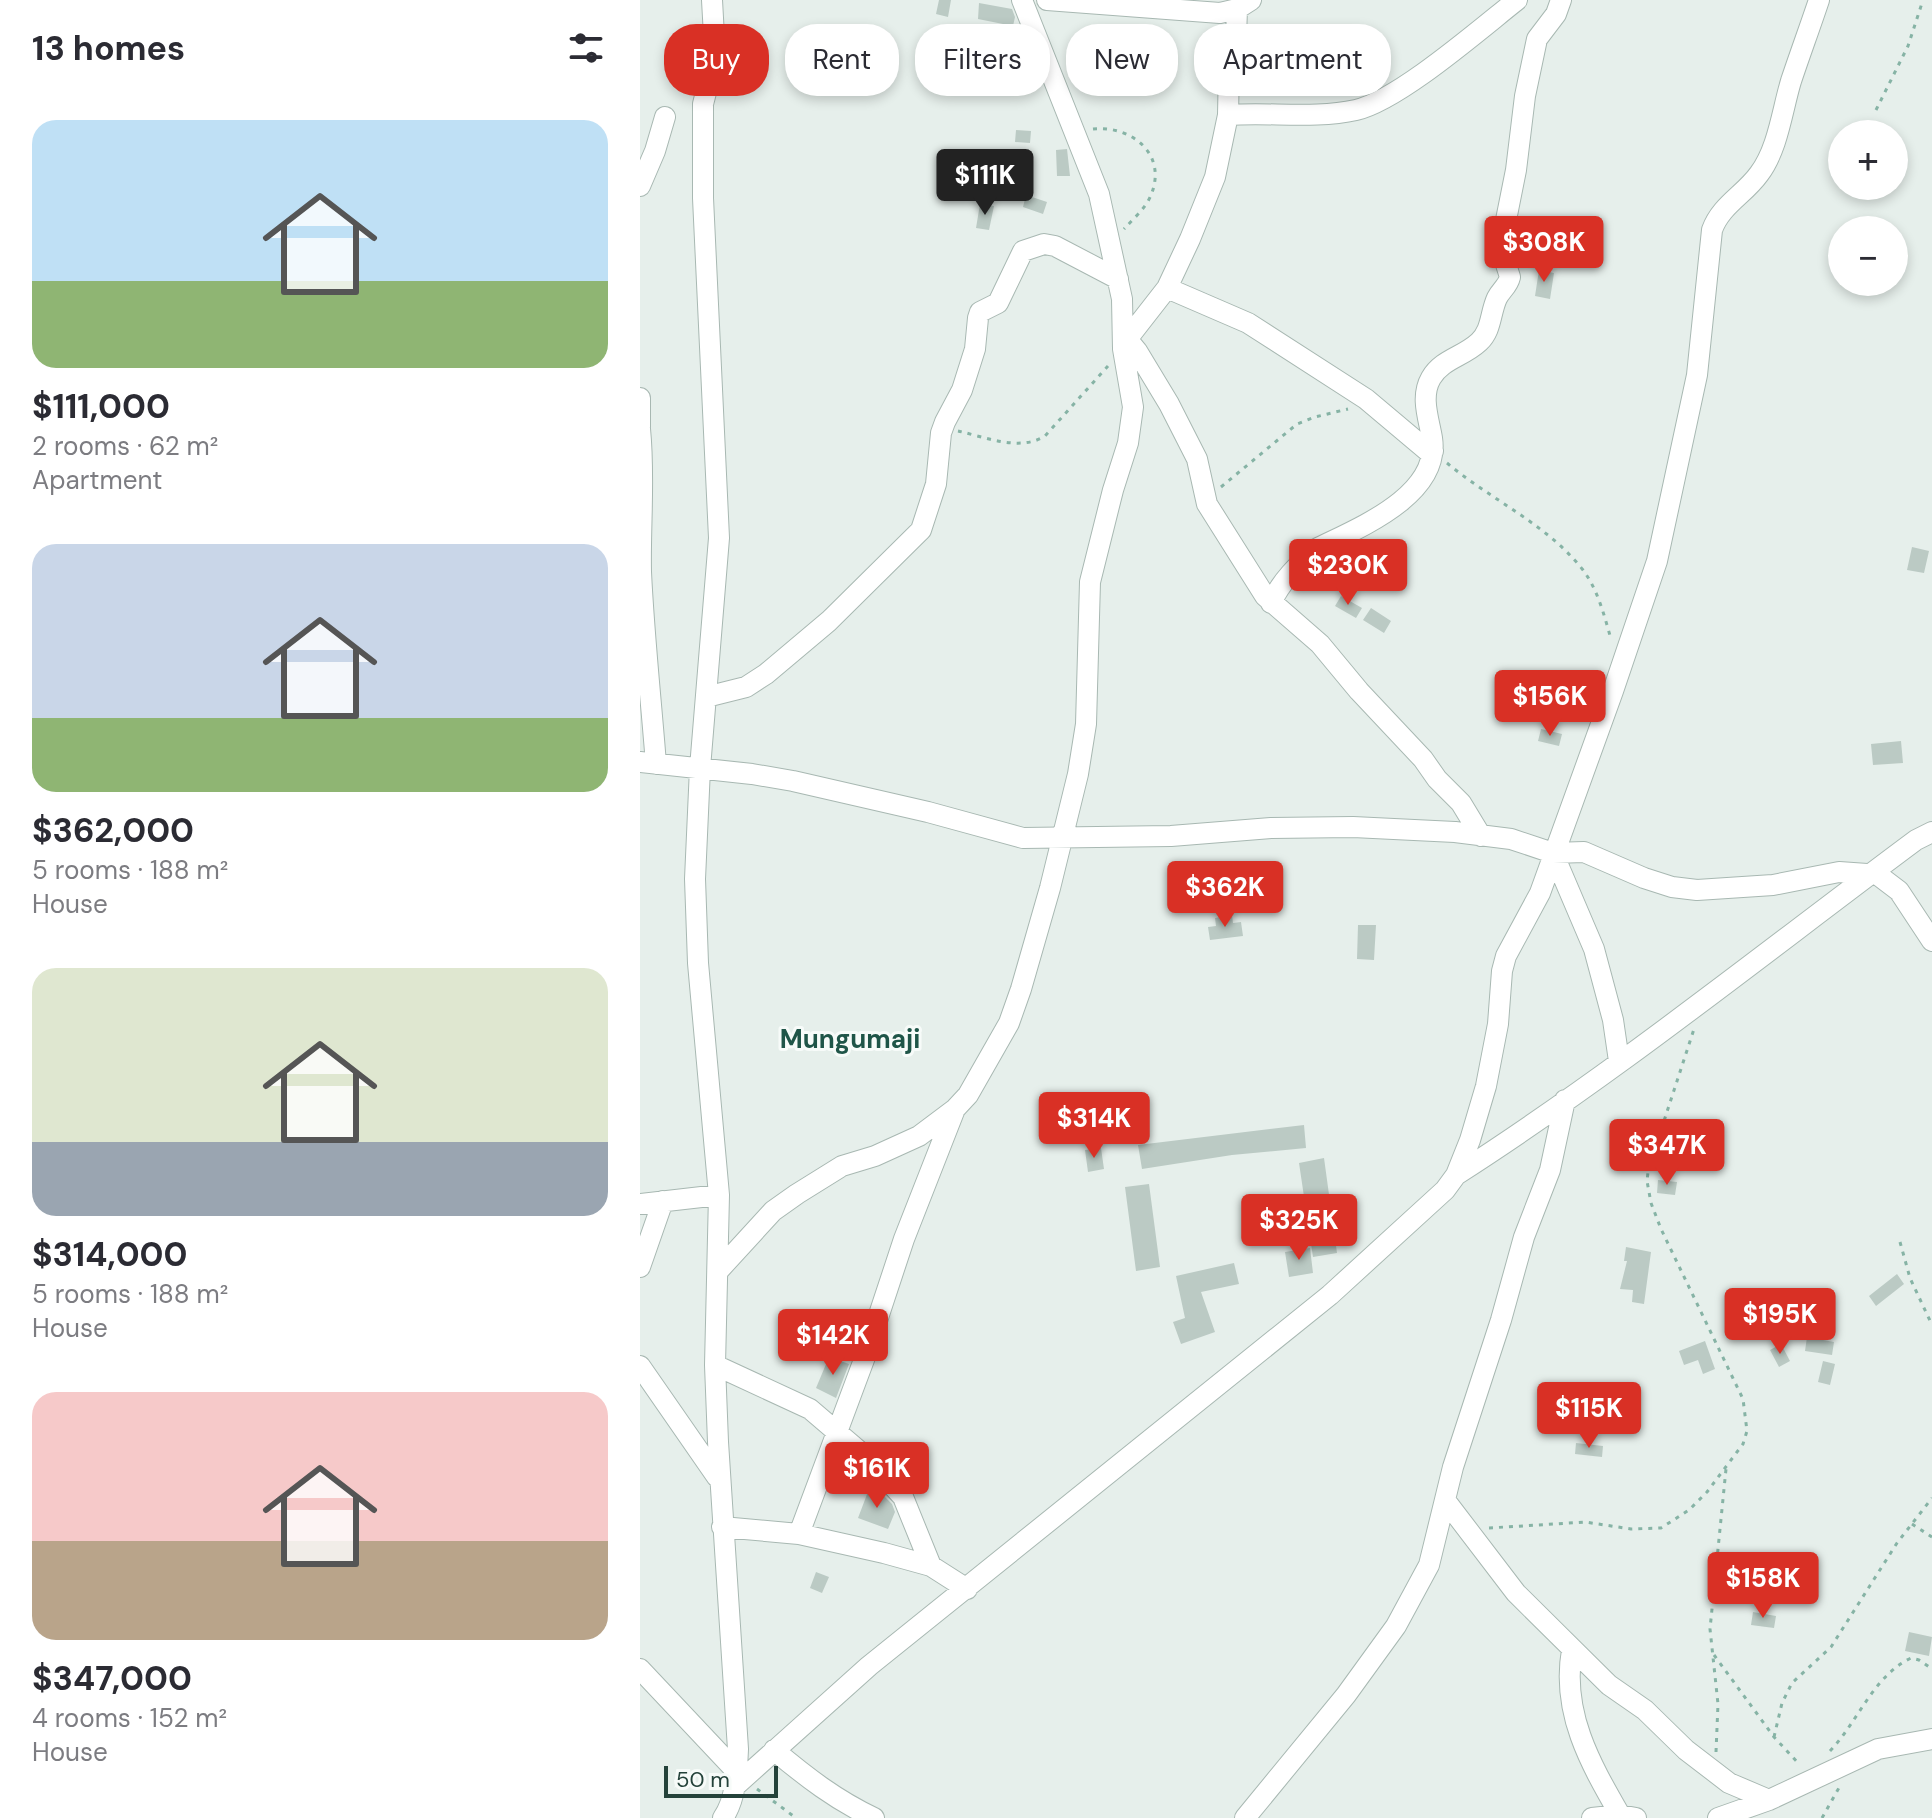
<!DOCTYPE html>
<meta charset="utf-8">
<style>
:root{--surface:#fff;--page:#f7f7f7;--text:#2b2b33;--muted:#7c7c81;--accent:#d93025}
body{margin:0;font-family:"DM Sans",sans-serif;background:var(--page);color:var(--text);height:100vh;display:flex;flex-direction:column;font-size:30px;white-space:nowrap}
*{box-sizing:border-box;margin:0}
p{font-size:26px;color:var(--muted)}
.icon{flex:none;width:44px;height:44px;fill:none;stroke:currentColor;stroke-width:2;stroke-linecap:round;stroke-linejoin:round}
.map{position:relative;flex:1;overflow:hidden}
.details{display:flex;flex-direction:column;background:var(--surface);width:640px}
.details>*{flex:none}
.guide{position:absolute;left:24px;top:24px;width:760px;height:72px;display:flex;gap:16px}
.buttons{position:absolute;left:1188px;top:120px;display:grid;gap:16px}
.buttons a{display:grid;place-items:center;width:80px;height:80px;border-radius:50%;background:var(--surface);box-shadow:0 4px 12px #0003;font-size:40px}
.scale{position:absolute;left:24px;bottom:20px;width:114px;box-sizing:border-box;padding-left:8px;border:4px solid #24423a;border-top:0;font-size:22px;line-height:28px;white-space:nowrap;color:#24423a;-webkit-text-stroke:6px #f7fbf9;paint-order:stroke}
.price{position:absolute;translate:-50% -68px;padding:0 18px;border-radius:8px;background:var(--accent);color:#fff;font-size:26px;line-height:52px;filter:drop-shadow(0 2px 4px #0008)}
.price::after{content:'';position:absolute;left:50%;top:48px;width:24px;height:18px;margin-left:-12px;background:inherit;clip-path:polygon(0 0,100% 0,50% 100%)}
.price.on{background:#222;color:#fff}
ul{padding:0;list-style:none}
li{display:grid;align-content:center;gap:16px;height:424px;padding:0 32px}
li span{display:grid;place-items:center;height:248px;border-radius:24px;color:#555}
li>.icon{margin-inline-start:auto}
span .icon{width:144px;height:144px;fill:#fffc;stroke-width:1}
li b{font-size:34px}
h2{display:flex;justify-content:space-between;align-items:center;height:96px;padding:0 32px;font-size:34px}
.tag{padding:0 28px;border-radius:32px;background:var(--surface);box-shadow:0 4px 12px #0003;font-size:28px;line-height:72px}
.tag.on{background:var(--accent);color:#fff}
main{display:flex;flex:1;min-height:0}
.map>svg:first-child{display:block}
.building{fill:#bbcac4}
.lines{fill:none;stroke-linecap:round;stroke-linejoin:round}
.minor-casing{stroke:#a8b8b2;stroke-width:22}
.path{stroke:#86b3a5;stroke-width:3;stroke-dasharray:4 6;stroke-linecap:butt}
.minor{stroke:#fff;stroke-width:20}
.labels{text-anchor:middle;stroke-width:6;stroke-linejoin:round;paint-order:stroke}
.quarter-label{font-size:26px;font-weight:bold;fill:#1f5548;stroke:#f7fbf9}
</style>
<main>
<section class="details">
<h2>13 homes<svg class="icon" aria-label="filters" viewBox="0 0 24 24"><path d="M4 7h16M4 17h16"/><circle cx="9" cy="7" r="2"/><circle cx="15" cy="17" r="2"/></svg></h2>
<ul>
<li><span style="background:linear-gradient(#bfe0f5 65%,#8fb573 0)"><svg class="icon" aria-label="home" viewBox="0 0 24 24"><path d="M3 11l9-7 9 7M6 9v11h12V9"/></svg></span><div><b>$111,000</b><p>2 rooms · 62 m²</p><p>Apartment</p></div></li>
<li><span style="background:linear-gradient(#c9d6e8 70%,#8fb573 0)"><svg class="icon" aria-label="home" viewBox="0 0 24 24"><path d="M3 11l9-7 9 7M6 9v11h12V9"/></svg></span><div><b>$362,000</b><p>5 rooms · 188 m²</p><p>House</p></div></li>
<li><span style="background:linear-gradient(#dfe7d0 70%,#9aa5b1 0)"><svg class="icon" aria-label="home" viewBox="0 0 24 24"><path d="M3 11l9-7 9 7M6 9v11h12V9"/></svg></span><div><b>$314,000</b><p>5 rooms · 188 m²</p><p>House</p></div></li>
<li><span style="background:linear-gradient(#f6c9c9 60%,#b9a48a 0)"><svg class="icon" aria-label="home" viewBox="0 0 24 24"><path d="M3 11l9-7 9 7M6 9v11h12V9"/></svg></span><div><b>$347,000</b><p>4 rooms · 152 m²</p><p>House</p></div></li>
</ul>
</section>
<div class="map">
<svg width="1292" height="1818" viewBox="0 0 1292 1818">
<rect width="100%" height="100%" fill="#e6efeb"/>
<path class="building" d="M299,0H311L308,17L296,14Z
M339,3L372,9L375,17L373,26L338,19Z
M185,36L207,45L201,59L180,50Z
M376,130L391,131L390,143L375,142Z
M427,149L430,176H417L416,150Z
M386,195L407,202L403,214L383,207Z
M340,204L354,206L349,230L336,228Z
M899,270L914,273L910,299L895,296Z
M1272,547L1289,551L1284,573L1267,570Z
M701,596L722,608L716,618L695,606Z
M731,608L751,621L744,633L723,620Z
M901,729L922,734L919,746L898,741Z
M1261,741L1263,763L1233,765L1231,744Z
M592,915L593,923L601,922L603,936L570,940L568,927L576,926L575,918Z
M718,925H736L734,960L717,959Z
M664,1125L666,1148L592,1155L502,1169L498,1145Z
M461,1148L464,1169L448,1172L445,1150Z
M684,1158L697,1253L673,1257L659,1163Z
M1018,1180L1037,1182L1035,1195L1017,1193Z
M509,1184L520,1267L496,1271L485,1187Z
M986,1247L1011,1252L1004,1304L992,1302L993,1290L980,1289L987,1261H984Z
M670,1248L673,1273L649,1277L645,1252Z
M594,1263L599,1284L561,1292L575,1332L541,1344L533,1322L545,1318L536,1276Z
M1257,1274L1264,1284L1236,1306L1229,1296Z
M1167,1337L1194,1342L1192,1355L1165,1351Z
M1065,1341L1075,1369L1063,1374L1058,1360L1044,1365L1039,1351Z
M1141,1344L1150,1361L1139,1367L1130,1350Z
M189,1357L209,1364L196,1398L176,1388Z
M1183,1361L1195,1364L1190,1385L1178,1382Z
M936,1443L963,1446L962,1457L935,1454Z
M229,1489L243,1495L252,1504L255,1512L248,1529L218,1518Z
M176,1572L189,1577L182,1593L170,1588Z
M1113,1612L1136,1616L1134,1628L1111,1625Z
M1269,1632L1292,1637L1289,1656L1265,1651Z"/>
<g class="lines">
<g class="minor-casing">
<path id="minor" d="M72,0L74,36L72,69L63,104V198L79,538L60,768L55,879L58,963L79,1195L75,1365L78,1442L98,1749C97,1772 96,1799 83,1818
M407,0L580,13L597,9L611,0
M588,115C630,112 675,119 716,110C759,100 840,29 877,0
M0,186L15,151L25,117
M527,288L608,323L726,399L789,452L793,451
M483,334L497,351L529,404L557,459L567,504L625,596L680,644L719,691L783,759L797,779L821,803L841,836
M488,338L527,288L550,239L575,177L588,115L589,65L596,38L597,9
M0,398V427
M0,429C5,477 0,524 1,572C4,636 11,700 16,764
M631,603C641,581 658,565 676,549C716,529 801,496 792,438C789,419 780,397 791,378C802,359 823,357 839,342C852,330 850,313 857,298C861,290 868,286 870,277L864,258V230L876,170L885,96L897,39L916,14L921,0
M66,697L106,687L126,674L189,621L281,530L296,484L301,433L305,422L322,390L335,349L338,318L340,312L358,303L383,251L404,244L415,246L478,279
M0,762L112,774L153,781L288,812L383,838L531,836L631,828L713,827L815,832L871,839L913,853L944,852L1004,878L1032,887L1057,890L1133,885L1199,872L1227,874L1234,872L1259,891L1292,941
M913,853L954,949L973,1020L979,1061
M816,1175L830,1140L846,1086L858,1024L862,971L866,956L900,893L973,691L1017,561L1057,375L1072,230C1081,205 1104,195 1119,174C1138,149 1142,111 1151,81C1160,54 1170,27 1179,0
M0,1204L79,1195
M0,1267L23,1201
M79,1270L133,1211L157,1194L202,1166L235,1156L279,1136L315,1109L328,1095L369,1023L381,989L410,888L438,774L446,724L450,582L473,490L488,443L493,407L483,349L482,299L459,194L382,0
M75,1365L170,1409L225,1456L263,1497L291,1566
M0,1366L77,1477
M805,1500L876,1593L969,1685L1005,1710L1046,1750L1089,1783L1129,1800
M82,1527L159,1534L244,1553L291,1566L327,1589
M159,1534L225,1357L264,1239L315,1109
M932,1650C921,1712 950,1763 980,1815L996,1818
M0,1669L97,1772
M134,1750C166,1777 196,1800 234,1818
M94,1787L229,1666L690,1295L805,1190L816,1175C975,1073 1124,953 1276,840L1292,832
M605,1818L706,1695L756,1626L789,1565L813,1467L861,1320L884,1237L910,1170L925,1100
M952,1818L980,1815
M1078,1818L1129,1800L1238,1749L1292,1739"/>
</g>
<path class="path" d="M1236,110L1268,46L1283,0
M453,129C491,125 528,154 511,195C506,208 493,219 484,229
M318,431C345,437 380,452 405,436L468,366
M807,463C851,500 907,524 943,570C958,590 964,615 971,639
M581,487L657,424L675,417L708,409
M1260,1242L1270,1278L1292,1325
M1272,1524L1292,1537
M849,1528L945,1522L991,1529L1021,1528L1049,1510L1067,1492L1103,1444L1107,1431L1103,1399L1021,1229L1011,1203L1007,1181L1010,1154L1024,1121L1054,1029
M1074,1655L1134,1737L1160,1765
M1134,1737L1142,1703L1152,1683L1191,1647L1257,1543L1292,1498
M1190,1751C1218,1722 1233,1676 1271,1658L1279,1660L1292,1669
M1076,1752L1078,1704L1070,1629L1086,1469
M117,1789L156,1818
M1182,1818L1200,1786"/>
<use href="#minor" class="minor"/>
</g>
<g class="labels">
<g class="quarter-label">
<text x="210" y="1048">Mungumaji</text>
</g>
</g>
</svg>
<div class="buttons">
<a>+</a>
<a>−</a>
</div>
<div class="scale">50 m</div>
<b class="price on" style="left:345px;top:217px">$111K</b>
<b class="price" style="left:904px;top:284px">$308K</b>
<b class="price" style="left:708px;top:607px">$230K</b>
<b class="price" style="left:910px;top:738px">$156K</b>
<b class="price" style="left:585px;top:929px">$362K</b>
<b class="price" style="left:454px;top:1160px">$314K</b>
<b class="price" style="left:1027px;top:1187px">$347K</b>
<b class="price" style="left:659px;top:1262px">$325K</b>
<b class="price" style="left:1140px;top:1356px">$195K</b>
<b class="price" style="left:193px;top:1377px">$142K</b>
<b class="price" style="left:949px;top:1450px">$115K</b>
<b class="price" style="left:237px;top:1510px">$161K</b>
<b class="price" style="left:1123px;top:1620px">$158K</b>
<div class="guide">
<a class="tag on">Buy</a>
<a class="tag">Rent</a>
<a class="tag">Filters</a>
<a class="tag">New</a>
<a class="tag">Apartment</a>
</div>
</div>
</main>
